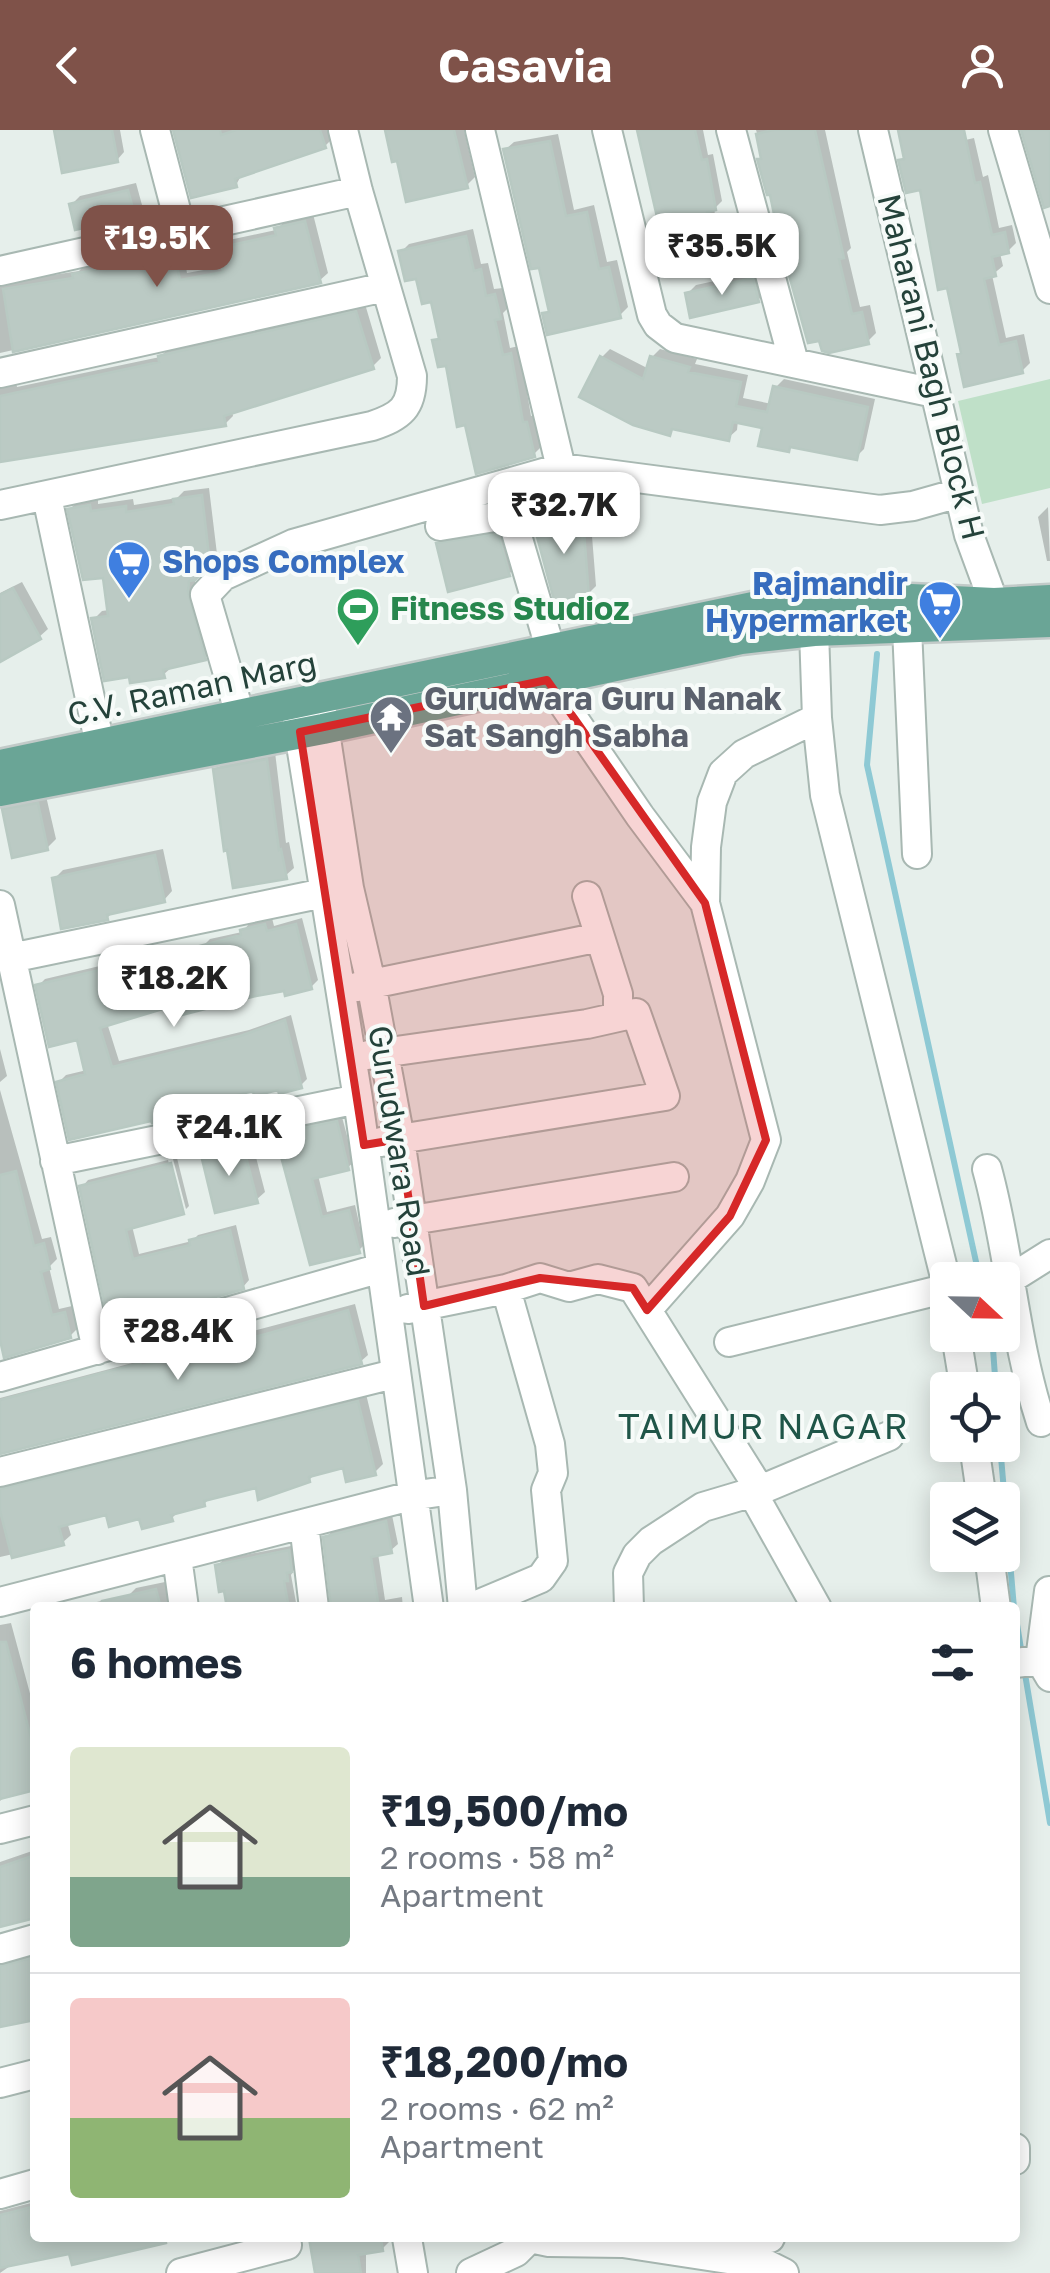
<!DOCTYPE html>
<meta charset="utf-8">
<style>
:root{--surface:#fff;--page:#f2f2f3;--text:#1f2937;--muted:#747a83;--line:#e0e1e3;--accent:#7f5249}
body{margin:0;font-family:"Golos Text",sans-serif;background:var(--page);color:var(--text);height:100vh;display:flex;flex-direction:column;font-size:38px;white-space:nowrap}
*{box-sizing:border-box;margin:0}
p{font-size:32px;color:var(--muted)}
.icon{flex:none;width:55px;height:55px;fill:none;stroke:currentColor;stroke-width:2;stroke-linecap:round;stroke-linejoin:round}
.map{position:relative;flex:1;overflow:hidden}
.sheet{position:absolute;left:30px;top:1472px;width:990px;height:640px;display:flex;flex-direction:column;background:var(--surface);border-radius:10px;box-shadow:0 5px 25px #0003}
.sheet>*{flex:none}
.needle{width:65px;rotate:112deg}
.fabs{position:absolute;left:930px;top:1132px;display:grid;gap:20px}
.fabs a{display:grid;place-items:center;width:90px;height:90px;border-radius:10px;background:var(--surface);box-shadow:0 5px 25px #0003;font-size:50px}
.price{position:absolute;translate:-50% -85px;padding:0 22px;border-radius:20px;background:#fff;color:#222;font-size:32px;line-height:65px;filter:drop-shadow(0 2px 5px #0008)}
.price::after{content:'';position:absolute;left:50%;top:60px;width:30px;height:22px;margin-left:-15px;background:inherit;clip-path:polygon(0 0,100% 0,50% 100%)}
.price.selected{background:var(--accent);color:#fff}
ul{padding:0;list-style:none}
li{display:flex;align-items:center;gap:30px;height:250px;padding:0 40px}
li+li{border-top:2px solid var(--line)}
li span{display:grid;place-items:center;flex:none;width:280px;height:200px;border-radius:10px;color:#555}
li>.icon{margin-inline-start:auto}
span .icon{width:120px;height:120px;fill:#fffc;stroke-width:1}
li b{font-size:42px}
h2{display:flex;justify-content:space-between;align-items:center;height:120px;padding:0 40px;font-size:42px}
header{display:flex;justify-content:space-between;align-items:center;height:130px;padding:0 40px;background:var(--accent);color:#fff;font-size:45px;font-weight:700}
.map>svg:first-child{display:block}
.green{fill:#bfe0c8}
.shadow{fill:#0003}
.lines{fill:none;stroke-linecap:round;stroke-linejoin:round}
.stream{stroke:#8ec9d4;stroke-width:6}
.building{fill:#bbcac4;stroke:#b8c9c2;stroke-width:2.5}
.minor-casing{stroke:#a8b8b2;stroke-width:32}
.major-casing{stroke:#c2cac8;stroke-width:35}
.minor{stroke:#fff;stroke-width:28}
.major{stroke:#6aa596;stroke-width:30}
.marked{fill:#d62828;fill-opacity:0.2;stroke:#d62828;stroke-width:8;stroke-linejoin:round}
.labels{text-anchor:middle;stroke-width:8;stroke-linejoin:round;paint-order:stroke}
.street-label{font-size:32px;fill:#24423a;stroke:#f7fbf9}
.shop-label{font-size:32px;font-weight:bold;fill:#366cbe;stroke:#f7fbf9;text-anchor:start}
.leisure-label{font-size:32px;font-weight:bold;fill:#27864d;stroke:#f7fbf9;text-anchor:start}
.worship-label{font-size:32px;font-weight:bold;fill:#5b616d;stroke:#f7fbf9;text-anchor:start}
.neighbourhood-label{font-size:35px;letter-spacing:2.5px;fill:#1f5548;stroke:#f7fbf9}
</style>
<header><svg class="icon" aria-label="back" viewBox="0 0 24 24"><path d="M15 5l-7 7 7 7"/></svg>Casavia<svg class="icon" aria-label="person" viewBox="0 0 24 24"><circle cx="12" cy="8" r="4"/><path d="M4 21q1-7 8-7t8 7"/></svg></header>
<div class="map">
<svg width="1050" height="2143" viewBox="0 0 1050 2143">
<rect width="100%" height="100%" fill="#e6efeb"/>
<path class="green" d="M1050,249V358L982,374L958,271Z"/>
<path class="shadow" d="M57,0H120L124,22L117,30Z
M176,0H330L332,9L325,16L242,44L236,55Z
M386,0H464L475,47L467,55L399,28Z
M640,0H703L708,25L713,24L722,71L714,79L721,114L715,121L656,102L662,97Z
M756,0H825L851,118L847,122L860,177L870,175L876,203L868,211L829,220Z
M900,0H959L961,11L974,8L983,47L988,45L999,98L1012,95L1016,113L1008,121L1000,123L1003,136L992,145L1006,208L1024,204L1030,233L1022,241L963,222L922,57L901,31L906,26Z
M558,4L574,80L594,75L607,132L617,130L628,177L619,186L545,184L551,178L505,20L514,12Z
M136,53L142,75L134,83L71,75L80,66Z
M313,84L328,143L319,151L0,223V153L79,141L83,137L148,125L153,120L182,113L187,143L225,136L221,119L229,110L276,100L286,90Z
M473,99L481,134L488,133L494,159L503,158L508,178L503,183L510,218L519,216L531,286L534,285L541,317L533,325L448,232L435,211L441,205L433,169L401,122L409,114Z
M761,141L766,162L758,170L687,164L696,155Z
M365,174L381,228L372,237L232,281L233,286L225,294L0,329V249L16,252L17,257L160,227L169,218Z
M610,219L649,239L652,227L660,219L697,229L695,234L748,245L743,268L772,274L776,257L784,249L875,269L864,319L856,327L792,315L788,319L765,296L738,290L737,300L728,308L675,297L669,303L602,227Z
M209,358L217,424L196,446L195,452L213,520L205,528L172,537L163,545L94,489L102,481L109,480L105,445L70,379L78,371L98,368V374L133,369L134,375L177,368L184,361Z
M1048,377L1050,431H1047L1038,387Z
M590,381L596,456L588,464L536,393L544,385Z
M506,397L517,436L509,444L439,414L447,405Z
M22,452L48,499L39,507L0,529V463Z
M275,622L286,713L289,712L294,738L285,746L216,640L224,632Z
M46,666L56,709L47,718L5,680L13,672Z
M163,719L172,761L164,770L114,781L107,788L55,748L63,740Z
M272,788L274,796L302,788L318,850L311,857L181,871L107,893L119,931L249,900L291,885L307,949L300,956L211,964L182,972L184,979L177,986L59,952L66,945L87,940L78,907L38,856L45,849L167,820L169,829L204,820L203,816L210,809L242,802L249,794Z
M0,919L7,946L0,952Z
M0,960L42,1109L51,1107L57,1129L49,1137L59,1179L72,1176L78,1198L70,1206L0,1199Z
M342,987L354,1032L347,1038L318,1045L327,1082L355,1075L364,1115L358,1121L312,1132L278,1005L284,999Z
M251,1008L265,1062L256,1070L203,1026L212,1018Z
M177,1028L189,1076L186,1079L173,1029Z
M168,1030L181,1081H184L132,1096L139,1124L192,1111L198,1105L236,1095L249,1150L243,1157L123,1191L82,1057L88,1050Z
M355,1174L368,1225L360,1232L0,1323V1268Z
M366,1264L383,1334L375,1342L344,1335L317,1342L309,1350L257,1355L211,1367L204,1374L180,1380L172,1388L108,1382L67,1392L71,1405L62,1413L0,1427V1353Z
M392,1385L398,1414L390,1421L378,1423L385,1470L402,1467L403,1478H334L326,1408L333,1400Z
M296,1415L298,1433L291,1445L297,1478H229L217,1436L224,1429Z
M165,1452L171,1478H69L129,1465L136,1458Z
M11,1493L35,1582V1657L6,1665L0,1671V1495Z
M35,1720V1786L0,1795V1732Z
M35,1823V1887L0,1895V1826Z
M35,2072V2108L148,2109L71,2121L10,2136L0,2143V2081Z
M313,2108H389L390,2111L382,2119L366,2121V2143H318Z
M427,2108H453L428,2112Z"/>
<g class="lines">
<path class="stream" d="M877,524L867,635L980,1150
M992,1205L996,1260
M1000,1315L1014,1478
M1015,1482L1022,1525
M1024,1538L1050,1693"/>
</g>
<path class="building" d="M54,0H112L118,32L62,43Z
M173,0H220L221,5L236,0H320L326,18L235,49L237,57L191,68Z
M385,0H454L468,58L406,72L397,31L392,32Z
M637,0H695L702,30L707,29L716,80L707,82L716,123L661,136L654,101L660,100Z
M773,0H815L844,128L839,129L852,184L862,182L869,214L829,223L822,221L819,211L808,213L780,113L770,65H767L757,29H761L756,4Z
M898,0H964L975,53L980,52L992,105L1005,102L1009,123L992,127L996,146L984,149L999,215L1016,211L1023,243L964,257L957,224L961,223L947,158L938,160L920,60L906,63L898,30L904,29Z
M1021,0H1050V76L1044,78Z
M550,11L566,86L587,82L599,139L609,137L621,188L547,205L542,183L549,182L539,138L531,139L503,19Z
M128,60L135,86L75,100L69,74Z
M305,91L321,153L13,222L3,159L73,148L72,144L143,131L142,127L174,120L180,150L223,142L218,118L276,105L274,98Z
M466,106L474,141L481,139L486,166L495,164L501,189L495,190L503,225L511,223L523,292H527L535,327L476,344L465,295L457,297L446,236L438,237L432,210L439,209L431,172L422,174L416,149L405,151L398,121Z
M753,148L759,172L690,188L685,163Z
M356,181L374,239L224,286L226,296L0,332V266L159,232L158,226Z
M600,226L643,249L650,226L690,237L688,242L741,252L736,276L767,282L773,256L868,277L857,330L790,317L789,322L758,316L762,298L733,292L729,311L672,299L670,306L633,295L579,267Z
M202,365L210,434L195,450L189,451L188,462L206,530L163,540L165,548L130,553L129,547L104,551L91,488L108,486L103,448L83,450L67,379L90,375L91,381L126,376V382L174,374L173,369Z
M583,388L589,467L554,470L533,392Z
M498,404L510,446L448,462L436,413Z
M13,458L41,509L0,532V465Z
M267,629L279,720L281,719L287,749L233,758L227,720L224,721L213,639Z
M38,673L48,720L12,728L2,679Z
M155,725L165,772L107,785L108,790L61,799L52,748Z
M265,794L267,801L296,794L312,859L285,866L284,861L256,866L182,885L179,874L100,898L112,937L240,906L285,890L302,958L279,964L278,960L254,966L253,961L210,972L209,967L175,976L178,988L152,993L151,991L69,1010L56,952L85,944L77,910L49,917L35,855L160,826L162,834L202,824L200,816L241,805L240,800Z
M337,991L349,1040L312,1049L322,1087L349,1080L360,1123L310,1135L275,1004Z
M243,1015L258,1073L215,1083L201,1025Z
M171,1033L184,1084L126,1100L133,1129L190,1115L189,1110L230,1100L244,1159L123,1193L109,1195L79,1056Z
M16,1041L34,1116L44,1113L50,1139L41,1142L52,1185L65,1182L71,1208L4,1228L0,1210V1045Z
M348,1180L362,1234L0,1324V1270L140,1233L141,1236L266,1204Z
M358,1271L376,1345L346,1352L343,1338L309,1347L310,1352L258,1370L256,1358L204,1371L205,1376L171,1385L173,1391L142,1399L139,1389L109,1397L106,1385L59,1397L64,1415L12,1428L0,1381V1359Z
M386,1391L392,1423L371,1427L379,1478H331L323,1407Z
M289,1420L292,1442L287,1443L288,1451H284L289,1478H227L224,1461L219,1462L215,1435Z
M156,1459L161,1478H103L102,1471Z
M0,1512H6L35,1623V1660L0,1669Z
M32,1726L35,1788L0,1797V1737Z
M35,1827V1890L0,1897V1836Z
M35,2076V2108H165L166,2113L72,2135L69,2124L0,2138V2085Z
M309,2108H381L383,2121L358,2125L361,2143H315Z"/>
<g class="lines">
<g class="minor-casing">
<path id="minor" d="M155,0L182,103
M480,0L561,338
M607,0L652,185L658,195L675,208L935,263
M731,0L794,233
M873,0L969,405L994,473
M1003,0L1050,159
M0,141L358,61
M0,243L385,157
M47,367L100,615
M0,375L372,296C401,286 412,278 412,246L358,61L343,0
M440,396L501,386L513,392L551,521
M907,498L917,724
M814,501L817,588L825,665L948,1159
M547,550L640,686L705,773
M321,576L349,758L371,853L400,1009L452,1360L463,1478
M296,584L358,969L429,1478
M240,585L205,465L223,446L293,414L561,338L880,380L913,376L959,363
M587,766L618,864V886
M0,775L97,1220
M11,828L343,759
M357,857L600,807
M368,925L587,894L636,883L665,966L381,1012
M55,1031L358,969
M987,1039C1010,1122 1014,1210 1041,1292
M394,1093L674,1047
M997,1150L1012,1148L1050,1124
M408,1179L506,1159L540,1148L569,1157L598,1149L633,1158L760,1360
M647,1180L730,1086L750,1051L766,1010L705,773L706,717L712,672L723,643L744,624L817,588
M956,1205L965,1260
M729,1212L948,1158
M0,1247L381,1138
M974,1315L982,1370
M0,1342L394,1244
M752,1362L817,1478
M304,1394L314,1478
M989,1425L996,1478
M177,1427L184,1478
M1049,1461L1040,1530L1050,1547
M0,1472L411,1366L452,1360
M470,1478L541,1448L553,1431L546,1360L553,1343L550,1314L506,1159
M629,1478L628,1443L637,1425L651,1411L703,1377L760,1360L889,1306
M1015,1533L1040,1530
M0,1699L35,1690
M0,1819L35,1809
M0,1953L35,1944
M1015,2018V2030
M0,2064L35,2054
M407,2108L413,2143
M530,2108L549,2112L623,2113L768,2135L784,2143
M721,2108L747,2112L770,2108
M181,2143L287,2115
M471,2143L516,2122L530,2108"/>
</g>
<g class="major-casing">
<path id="major" d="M0,635L758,476L869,467L994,473L1050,470
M0,661L323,599L741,509L814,501L1050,492"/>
</g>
<use href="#minor" class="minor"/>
<use href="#major" class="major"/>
</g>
<path class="marked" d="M547,550L705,773L766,1010L730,1086L647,1180L633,1158L540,1148L424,1176L400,1009L364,1015L300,602Z"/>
<defs>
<g id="supermarket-pin" transform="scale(2.25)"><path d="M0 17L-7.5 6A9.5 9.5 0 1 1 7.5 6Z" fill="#3f7fe0" stroke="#f7fbf9"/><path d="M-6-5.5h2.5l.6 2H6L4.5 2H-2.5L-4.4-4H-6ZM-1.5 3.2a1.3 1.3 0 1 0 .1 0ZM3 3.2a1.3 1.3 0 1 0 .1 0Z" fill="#fff"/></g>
<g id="stadium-pin" transform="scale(2.25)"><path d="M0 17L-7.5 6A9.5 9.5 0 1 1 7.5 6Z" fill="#2e9e5b" stroke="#f7fbf9"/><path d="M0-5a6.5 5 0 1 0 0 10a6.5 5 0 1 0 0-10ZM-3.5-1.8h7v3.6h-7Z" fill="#fff"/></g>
<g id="temple-pin" transform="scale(2.25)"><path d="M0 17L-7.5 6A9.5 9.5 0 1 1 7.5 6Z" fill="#6b7280" stroke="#f7fbf9"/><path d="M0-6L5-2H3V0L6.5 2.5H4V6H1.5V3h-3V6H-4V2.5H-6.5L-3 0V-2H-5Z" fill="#fff"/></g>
</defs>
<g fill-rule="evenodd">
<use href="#supermarket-pin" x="129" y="432"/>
<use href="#supermarket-pin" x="940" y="472"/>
<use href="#stadium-pin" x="358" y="479"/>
<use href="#temple-pin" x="391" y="587"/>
</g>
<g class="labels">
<g class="street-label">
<text transform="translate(931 237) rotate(76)" y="11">Maharani Bagh Block H</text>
<text transform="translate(192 559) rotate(-12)" y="11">C.V. Raman Marg</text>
<text transform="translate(399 1021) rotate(81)" y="11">Gurudwara Road</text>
</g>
<g class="shop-label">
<text x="162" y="443">Shops Complex</text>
<text x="908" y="465" text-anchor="end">Rajmandir<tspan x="908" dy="37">Hypermarket</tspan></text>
</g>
<g class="leisure-label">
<text x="390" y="490">Fitness Studioz</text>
</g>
<g class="worship-label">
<text x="424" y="580">Gurudwara Guru Nanak<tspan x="424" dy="37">Sat Sangh Sabha</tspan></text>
</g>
<g class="neighbourhood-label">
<text x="764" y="1309">TAIMUR NAGAR</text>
</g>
</g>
</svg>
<div class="fabs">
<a><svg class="needle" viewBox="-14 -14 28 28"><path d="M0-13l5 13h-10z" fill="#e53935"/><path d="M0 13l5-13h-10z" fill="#747a83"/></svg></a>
<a><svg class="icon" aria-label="locate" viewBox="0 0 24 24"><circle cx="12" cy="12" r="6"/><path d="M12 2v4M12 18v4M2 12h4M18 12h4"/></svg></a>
<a><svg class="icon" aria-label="layers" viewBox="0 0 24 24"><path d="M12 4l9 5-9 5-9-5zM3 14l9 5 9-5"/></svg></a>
</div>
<b class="price selected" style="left:157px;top:160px">₹19.5K</b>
<b class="price" style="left:722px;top:168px">₹35.5K</b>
<b class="price" style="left:564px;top:427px">₹32.7K</b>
<b class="price" style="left:174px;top:900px">₹18.2K</b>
<b class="price" style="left:229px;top:1049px">₹24.1K</b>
<b class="price" style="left:178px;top:1253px">₹28.4K</b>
<section class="sheet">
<h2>6 homes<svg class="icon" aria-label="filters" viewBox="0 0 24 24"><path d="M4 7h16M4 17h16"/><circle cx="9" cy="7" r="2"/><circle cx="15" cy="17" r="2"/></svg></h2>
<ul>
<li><span style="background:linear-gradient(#dfe7d0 65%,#7fa58c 0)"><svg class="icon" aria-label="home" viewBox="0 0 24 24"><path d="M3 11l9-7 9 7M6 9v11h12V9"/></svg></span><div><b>₹19,500/mo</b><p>2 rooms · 58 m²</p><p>Apartment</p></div></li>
<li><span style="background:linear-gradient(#f6c9c9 60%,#8fb573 0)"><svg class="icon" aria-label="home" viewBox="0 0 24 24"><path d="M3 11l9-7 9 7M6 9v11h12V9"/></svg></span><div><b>₹18,200/mo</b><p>2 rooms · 62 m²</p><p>Apartment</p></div></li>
</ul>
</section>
</div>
